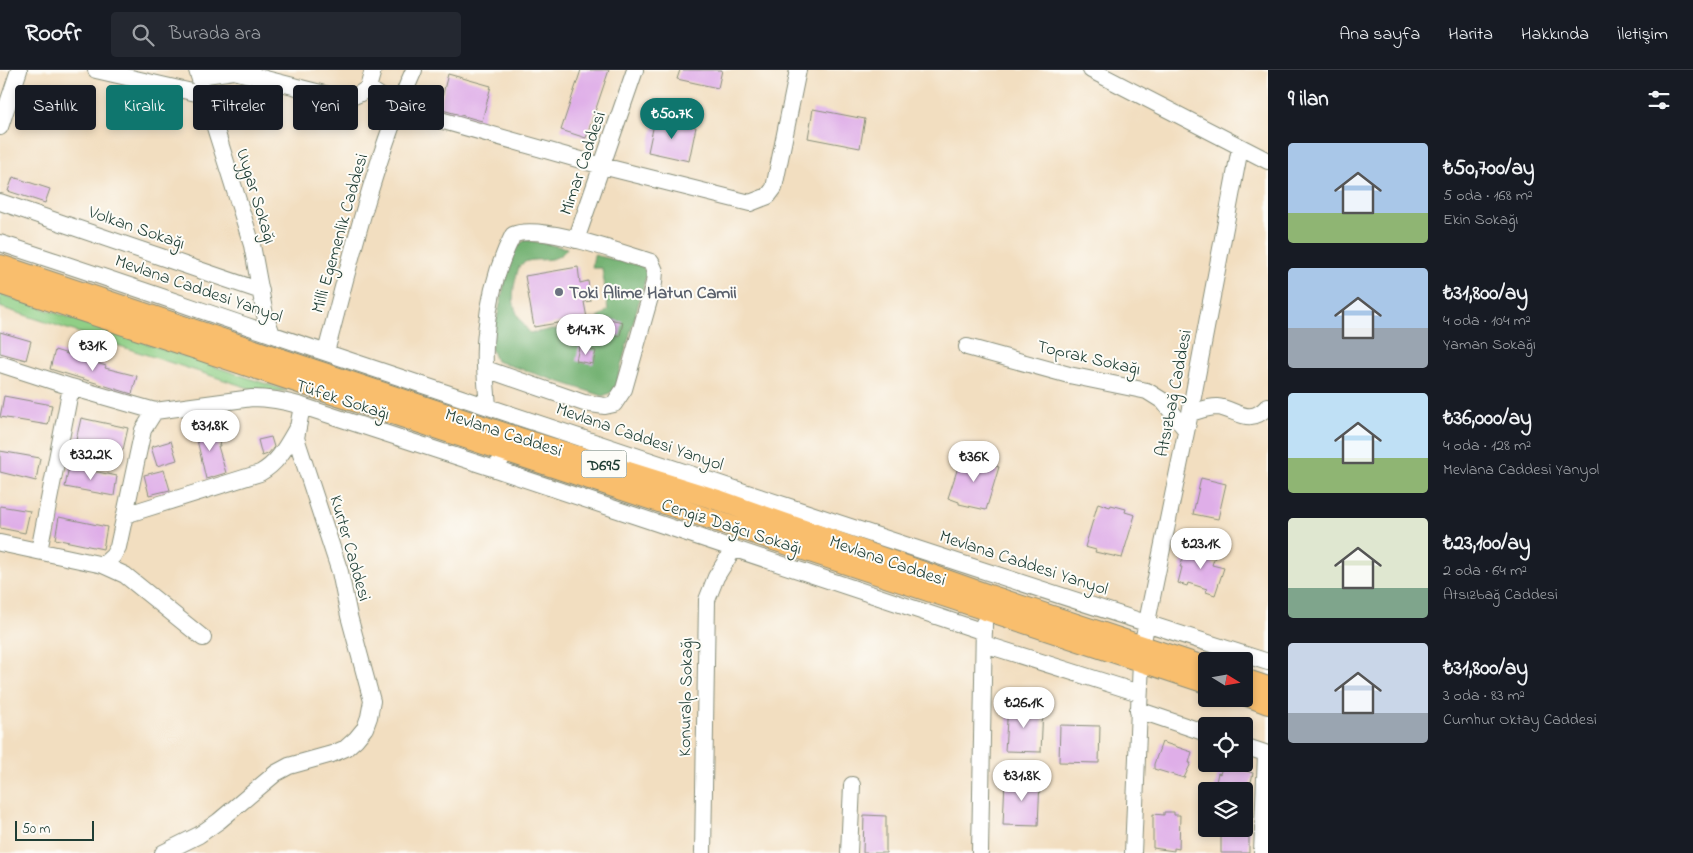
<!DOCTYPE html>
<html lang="tr">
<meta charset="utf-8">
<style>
:root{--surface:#171b24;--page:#242831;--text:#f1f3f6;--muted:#9ea1a6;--line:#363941;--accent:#0f766e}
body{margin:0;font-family:"Indie Flower",sans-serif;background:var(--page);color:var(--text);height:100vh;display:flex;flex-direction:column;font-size:19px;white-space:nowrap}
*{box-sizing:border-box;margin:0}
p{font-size:16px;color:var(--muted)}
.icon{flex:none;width:28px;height:28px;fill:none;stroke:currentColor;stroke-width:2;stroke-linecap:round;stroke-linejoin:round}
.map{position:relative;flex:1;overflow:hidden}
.details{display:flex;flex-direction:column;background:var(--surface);width:425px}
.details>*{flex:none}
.hud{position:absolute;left:15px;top:15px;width:475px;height:45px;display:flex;gap:10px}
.needle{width:32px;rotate:101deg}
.tools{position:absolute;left:1198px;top:582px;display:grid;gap:10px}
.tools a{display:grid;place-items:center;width:55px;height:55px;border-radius:5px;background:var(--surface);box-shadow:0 2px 8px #0003;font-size:25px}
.scale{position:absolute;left:15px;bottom:12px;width:79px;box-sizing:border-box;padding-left:5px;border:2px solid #1f3d34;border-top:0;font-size:14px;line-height:18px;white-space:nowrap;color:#1f3d34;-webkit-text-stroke:4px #fdfcf7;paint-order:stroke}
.price{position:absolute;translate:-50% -42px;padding:0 11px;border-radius:18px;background:#fff;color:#222;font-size:16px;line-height:32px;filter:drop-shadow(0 1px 2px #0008)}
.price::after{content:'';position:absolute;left:50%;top:30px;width:15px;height:11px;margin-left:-8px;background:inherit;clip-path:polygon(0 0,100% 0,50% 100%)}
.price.current{background:var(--accent);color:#fff}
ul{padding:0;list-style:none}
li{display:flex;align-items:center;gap:15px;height:125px;padding:0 20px}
li span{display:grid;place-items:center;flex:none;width:140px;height:100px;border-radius:5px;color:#555}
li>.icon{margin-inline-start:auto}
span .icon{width:60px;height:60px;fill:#fffc;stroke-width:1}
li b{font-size:21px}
h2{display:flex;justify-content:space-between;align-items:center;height:60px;padding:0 20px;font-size:21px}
.chip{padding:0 18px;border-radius:5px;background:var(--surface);box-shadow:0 2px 8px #0003;font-size:18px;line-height:45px}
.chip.current{background:var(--accent);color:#fff}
header{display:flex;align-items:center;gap:30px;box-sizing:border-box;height:70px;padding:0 25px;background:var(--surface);border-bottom:1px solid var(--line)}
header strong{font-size:24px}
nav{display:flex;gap:28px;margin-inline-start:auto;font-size:18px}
.search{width:350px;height:45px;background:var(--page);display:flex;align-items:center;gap:12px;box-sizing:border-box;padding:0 18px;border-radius:5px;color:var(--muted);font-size:19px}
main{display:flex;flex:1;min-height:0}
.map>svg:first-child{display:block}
.green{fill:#90cf86;stroke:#58865d}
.forest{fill:#74b273;stroke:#4a7854}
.building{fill:#dfaee8}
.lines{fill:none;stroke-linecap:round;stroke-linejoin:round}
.minor-casing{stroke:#888e7a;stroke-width:18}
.major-casing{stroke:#888e7a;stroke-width:22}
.minor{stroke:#fff;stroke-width:16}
.major{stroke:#f9be6d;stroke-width:20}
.worship-dot{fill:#6b7280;stroke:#fdfcf7;stroke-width:2}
.labels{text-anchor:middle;stroke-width:4;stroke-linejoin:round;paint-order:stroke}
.shield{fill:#fdfcf7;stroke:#62766e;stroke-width:1}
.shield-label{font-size:16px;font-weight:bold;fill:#1f3d34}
.street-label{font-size:18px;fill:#1f3d34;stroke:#fdfcf7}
.worship-label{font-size:18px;font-weight:bold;fill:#5b616d;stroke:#fdfcf7;text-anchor:start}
</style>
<header>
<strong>Roofr</strong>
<div class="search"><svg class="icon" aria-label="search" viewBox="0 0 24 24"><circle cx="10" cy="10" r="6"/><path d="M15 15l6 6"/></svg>Burada ara</div>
<nav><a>Ana sayfa</a><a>Harita</a><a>Hakkında</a><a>İletişim</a></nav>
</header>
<main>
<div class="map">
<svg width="1268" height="783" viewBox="0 0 1268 783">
<rect width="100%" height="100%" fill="#fdfcf7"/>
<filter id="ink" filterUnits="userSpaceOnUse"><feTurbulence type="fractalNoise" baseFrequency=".02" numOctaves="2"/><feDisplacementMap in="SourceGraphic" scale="10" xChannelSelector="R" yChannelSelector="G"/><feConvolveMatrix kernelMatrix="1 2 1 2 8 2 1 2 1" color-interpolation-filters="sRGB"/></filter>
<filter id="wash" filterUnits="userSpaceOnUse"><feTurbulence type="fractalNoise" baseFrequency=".0096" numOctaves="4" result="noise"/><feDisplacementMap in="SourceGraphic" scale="20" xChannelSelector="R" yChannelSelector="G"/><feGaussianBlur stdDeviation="1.12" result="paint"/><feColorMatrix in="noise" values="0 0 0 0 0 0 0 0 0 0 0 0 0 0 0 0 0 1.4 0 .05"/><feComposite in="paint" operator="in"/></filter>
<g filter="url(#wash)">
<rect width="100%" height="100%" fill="#f2dec0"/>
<path class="green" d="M0,224L287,321H258L0,237Z"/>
<path class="forest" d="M526,170L567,178C554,199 530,182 519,197C510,227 510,239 530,263L591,254L608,240L602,198H592L594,185L642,196L647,203L614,321L603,326L496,291L491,278L504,215L516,176Z"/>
<g id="blocks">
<path class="building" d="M581,0H609L586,68L561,60Z
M680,0H722L718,18L677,9Z
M448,4L491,16L482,51L439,39Z
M123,25L148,32L141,57L116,50Z
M813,39L865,49L860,78L808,68Z
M655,49L696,57L689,91L648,82Z
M13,107L50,119L45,133L8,121Z
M578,197L580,213L588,211L591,231L584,232L587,248L534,257L525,206Z
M609,249L623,252L620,266L606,263Z
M0,262L31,271L26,290L0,283Z
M579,277L596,281L593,294L576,291Z
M55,280L106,296L105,298L137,306L132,324L50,299Z
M4,326L52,335L48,355L0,347Z
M81,348L128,358L123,380L76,370Z
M215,356L220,376H218L226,403L206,409L195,361Z
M271,367L274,377L268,384L262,386L258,370Z
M171,371L177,390L157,396L151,377Z
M0,381L40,388L36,411L0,402Z
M962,385L974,389V387L989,391L988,393L999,397L986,440L959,434V432L948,428Z
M69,396L117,406L114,426L65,417Z
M164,400L170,420L149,425L144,405Z
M1201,408L1226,414L1218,449L1193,444Z
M1098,433L1110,437L1111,435L1126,439L1125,442L1135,445L1122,488L1095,482L1096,480L1085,477Z
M0,436L30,441L25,463L0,458Z
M59,447L107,457L103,479L55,469Z
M1189,477L1199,480L1200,478L1216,483L1212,495L1224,498L1215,525L1206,522L1207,519L1188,513L1187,516L1178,513L1182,497H1180L1183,489H1185Z
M1008,635L1043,637L1041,682L1005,681Z
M1060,655L1100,656L1099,693L1059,692Z
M1162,672L1192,682L1189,693H1191L1184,708L1154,699V694Z
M1223,694L1253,703L1249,721H1214L1218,703L1220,704Z
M1005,709L1040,710L1038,756L1003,755Z
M1164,742H1174V745H1180L1179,779L1174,778V781L1153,778V744L1164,745Z
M864,745L886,746V783H863Z
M1221,759H1249V783H1221Z"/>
</g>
</g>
<g filter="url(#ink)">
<use href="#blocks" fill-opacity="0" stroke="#888e7a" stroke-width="1"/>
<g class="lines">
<g class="minor-casing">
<path id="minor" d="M96,0L205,25
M197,0L252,175L265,245L272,264
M1091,0L1268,91
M199,6L234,1L340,28C352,28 359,25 368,18L398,38L602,96L750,133L768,126L774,118L798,0
M368,18L373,0
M0,57L19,0
M0,132L261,221
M576,170L635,0
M0,173C109,208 216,246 324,282C638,387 952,492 1268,592
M967,277L1069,305L1147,321L1163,331L1186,360
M326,282C351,188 374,90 414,0
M0,294L71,317L155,341L252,328C270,328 285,331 302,336L495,399L506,382
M486,299L584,333L605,336L614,334L624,319L654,213L655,201L651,192C621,183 539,153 513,165C498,194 489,229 486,262C483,286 486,312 488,336
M1190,343C1198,341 1208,337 1217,337C1235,338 1249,358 1268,336
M495,399L984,562
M125,445L260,403C278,393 286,377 297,358
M0,473L103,495L125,505L203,568
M39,481L71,317
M103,495L113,486L118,477L143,360L155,341
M984,574L1139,623
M1142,576L1190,343L1240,78
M1138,640L1206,663
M1244,676L1268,684
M163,783L199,765L219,751L276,703L289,696L332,684L346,678L356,669L365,658L369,647L372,631L349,546L340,502L296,368L302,336
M703,783L707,530L716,507L734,478
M849,783L852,715
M980,783L984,553
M1133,783L1141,591
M1262,783L1266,684"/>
</g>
<g class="major-casing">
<path id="major" d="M0,195L513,366L718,430L986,524L1206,597
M0,214L1206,613
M1244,609L1268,617
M1244,625L1268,634"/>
</g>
<use href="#minor" class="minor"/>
<use href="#major" class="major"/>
</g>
</g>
<circle class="worship-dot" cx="559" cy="222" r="5"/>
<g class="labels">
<rect class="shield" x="581.5" y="380.5" width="45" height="27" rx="4"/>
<g class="shield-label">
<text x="604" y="400">D695</text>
</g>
<g class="street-label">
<text transform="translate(582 93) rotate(-71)" y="6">Mimar Caddesi</text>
<text transform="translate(257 126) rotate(73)" y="6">Uygar Sokağı</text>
<text transform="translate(137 157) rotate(19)" y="6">Volkan Sokağı</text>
<text transform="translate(339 163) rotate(-74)" y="6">Milli Egemenlik Caddesi</text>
<text transform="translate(199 218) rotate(19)" y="6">Mevlana Caddesi Yanyol</text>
<text transform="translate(1089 287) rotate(13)" y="6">Toprak Sokağı</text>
<text transform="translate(1173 323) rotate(-79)" y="6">Atsızbağ Caddesi</text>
<text transform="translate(343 329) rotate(18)" y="6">Tüfek Sokağı</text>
<text transform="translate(504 362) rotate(18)" y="6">Mevlana Caddesi</text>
<text transform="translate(640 366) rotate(19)" y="6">Mevlana Caddesi Yanyol</text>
<text transform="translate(732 456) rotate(18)" y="6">Cengiz Dağcı Sokağı</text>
<text transform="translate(351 478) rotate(74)" y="6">Kurter Caddesi</text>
<text transform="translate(888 490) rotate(19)" y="6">Mevlana Caddesi</text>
<text transform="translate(1024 492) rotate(18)" y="6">Mevlana Caddesi Yanyol</text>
<text transform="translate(685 627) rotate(-89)" y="6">Konuralp Sokağı</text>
</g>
<g class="worship-label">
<text x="569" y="228">Toki Alime Hatun Camii</text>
</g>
</g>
</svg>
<div class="tools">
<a><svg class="needle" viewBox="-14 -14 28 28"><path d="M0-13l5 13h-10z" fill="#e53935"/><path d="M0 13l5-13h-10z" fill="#9ea1a6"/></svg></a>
<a><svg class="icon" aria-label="locate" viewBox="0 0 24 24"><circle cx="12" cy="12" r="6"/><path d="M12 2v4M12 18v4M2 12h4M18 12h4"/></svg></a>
<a><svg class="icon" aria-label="layers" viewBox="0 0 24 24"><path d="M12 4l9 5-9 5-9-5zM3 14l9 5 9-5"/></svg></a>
</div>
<div class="scale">50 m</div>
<b class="price current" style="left:672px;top:70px">₺50.7K</b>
<b class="price" style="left:586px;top:286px">₺14.7K</b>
<b class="price" style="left:93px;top:302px">₺31K</b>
<b class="price" style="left:210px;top:382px">₺31.8K</b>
<b class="price" style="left:91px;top:411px">₺32.2K</b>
<b class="price" style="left:974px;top:413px">₺36K</b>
<b class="price" style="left:1201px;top:500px">₺23.1K</b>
<b class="price" style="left:1024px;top:659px">₺26.1K</b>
<b class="price" style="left:1022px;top:732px">₺31.8K</b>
<div class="hud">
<a class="chip">Satılık</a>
<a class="chip current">Kiralık</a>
<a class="chip">Filtreler</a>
<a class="chip">Yeni</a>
<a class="chip">Daire</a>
</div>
</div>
<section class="details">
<h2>9 ilan<svg class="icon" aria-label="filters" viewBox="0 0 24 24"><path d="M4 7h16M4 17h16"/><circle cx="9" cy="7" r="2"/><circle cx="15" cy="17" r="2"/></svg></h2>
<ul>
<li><span style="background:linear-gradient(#a9c7e8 70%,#8fb573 0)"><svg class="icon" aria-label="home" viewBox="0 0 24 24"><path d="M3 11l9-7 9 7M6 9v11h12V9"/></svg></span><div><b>₺50,700/ay</b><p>5 oda · 168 m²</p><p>Ekin Sokağı</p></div></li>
<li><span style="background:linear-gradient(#a9c7e8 60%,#9aa5b1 0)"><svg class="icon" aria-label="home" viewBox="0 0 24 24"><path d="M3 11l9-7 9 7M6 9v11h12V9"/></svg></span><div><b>₺31,800/ay</b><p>4 oda · 104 m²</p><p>Yaman Sokağı</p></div></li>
<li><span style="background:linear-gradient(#bfe0f5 65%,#8fb573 0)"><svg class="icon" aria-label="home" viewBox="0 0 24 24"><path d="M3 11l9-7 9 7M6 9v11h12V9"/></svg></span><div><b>₺36,000/ay</b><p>4 oda · 128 m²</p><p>Mevlana Caddesi Yanyol</p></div></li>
<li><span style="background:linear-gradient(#dfe7d0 70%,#7fa58c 0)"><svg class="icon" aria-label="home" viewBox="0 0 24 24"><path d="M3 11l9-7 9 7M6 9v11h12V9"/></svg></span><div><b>₺23,100/ay</b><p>2 oda · 64 m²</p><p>Atsızbağ Caddesi</p></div></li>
<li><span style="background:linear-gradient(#c9d6e8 70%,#9aa5b1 0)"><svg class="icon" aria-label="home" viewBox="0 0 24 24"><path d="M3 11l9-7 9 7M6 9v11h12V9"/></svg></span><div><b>₺31,800/ay</b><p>3 oda · 83 m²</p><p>Cumhur Oktay Caddesi</p></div></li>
</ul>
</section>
</main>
